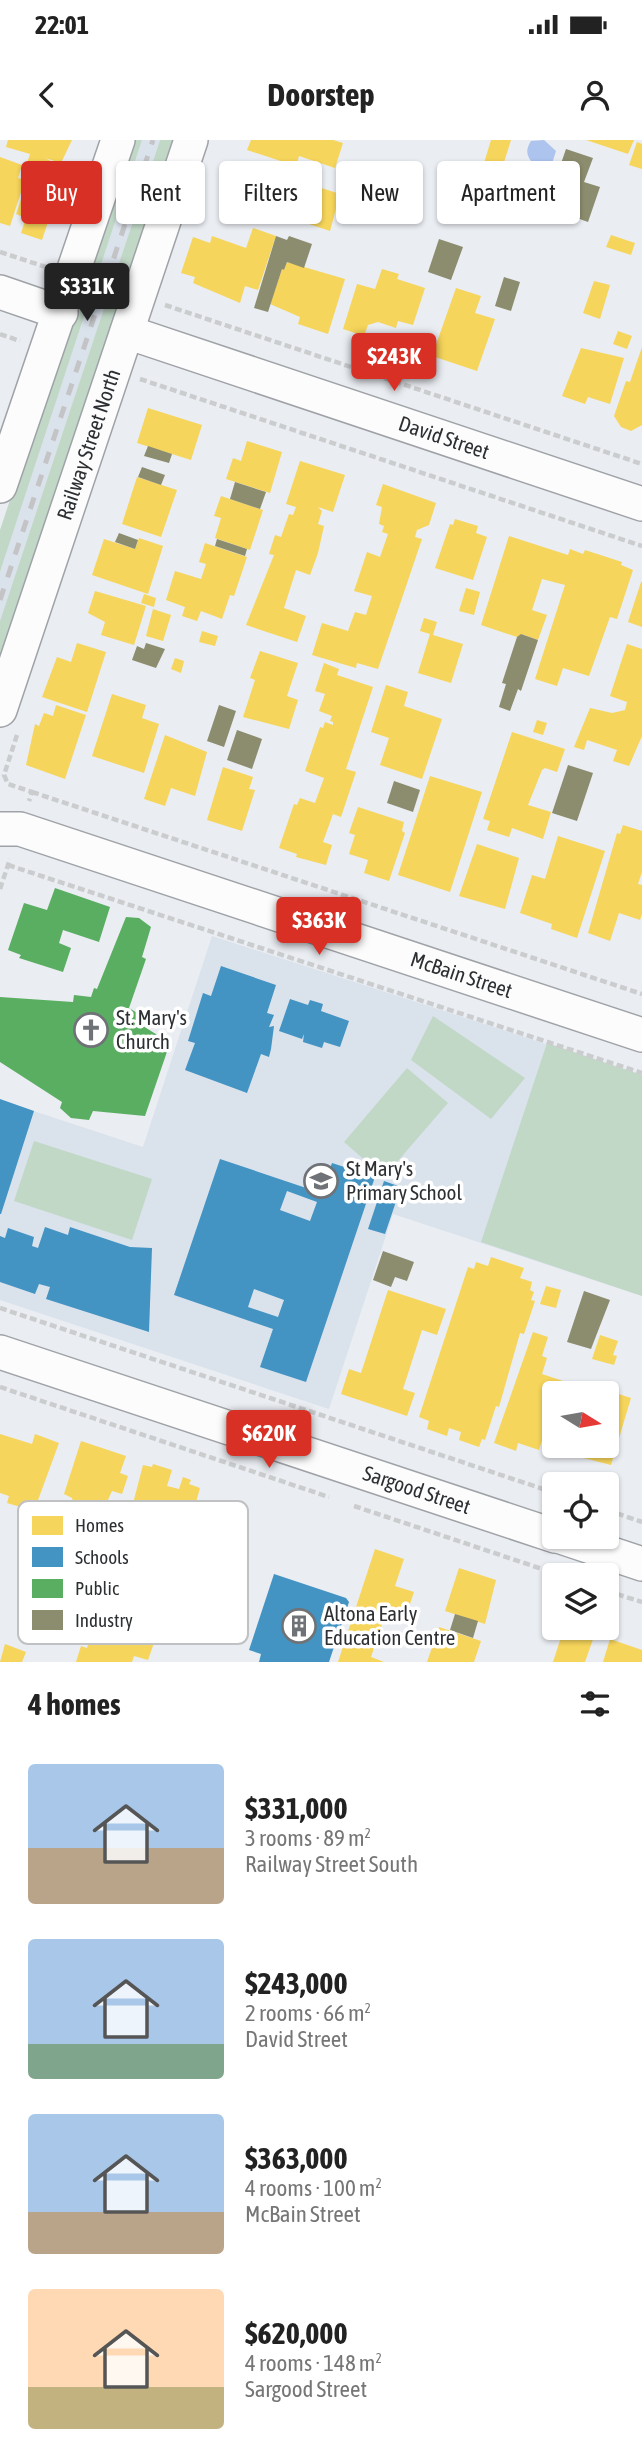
<!DOCTYPE html>
<meta charset="utf-8">
<style>
:root{--surface:#fff;--page:#f2f2f2;--text:#222;--muted:#767676;--accent:#d93025}
body{margin:0;font-family:"Asap Condensed",sans-serif;background:var(--page);color:var(--text);height:100vh;display:flex;flex-direction:column;font-size:26px;white-space:nowrap}
*{box-sizing:border-box;margin:0}
p{font-size:23px;color:var(--muted)}
.icon{flex:none;width:38px;height:38px;fill:none;stroke:currentColor;stroke-width:2;stroke-linecap:round;stroke-linejoin:round}
.map{position:relative;height:1522px;overflow:hidden}
.panel{display:flex;flex-direction:column;background:var(--surface);flex:1}
.panel>*{flex:none}
.banner{position:absolute;left:21px;top:21px;width:600px;height:63px;display:flex;gap:14px}
.needle{width:46px;rotate:101deg}
.tools{position:absolute;left:542px;top:1241px;display:grid;gap:14px}
.tools a{display:grid;place-items:center;width:77px;height:77px;border-radius:7px;background:var(--surface);box-shadow:0 2px 5px #0004;font-size:35px}
.price{position:absolute;translate:-50% -60px;padding:0 16px;border-radius:7px;background:var(--accent);color:#fff;font-size:23px;line-height:46px;filter:drop-shadow(0 2px 4px #0008)}
.price::after{content:'';position:absolute;left:50%;top:42px;width:21px;height:16px;margin-left:-10px;background:inherit;clip-path:polygon(0 0,100% 0,50% 100%)}
.price.active{background:#222;color:#fff}
ul{padding:0;list-style:none}
li{display:flex;align-items:center;gap:21px;height:175px;padding:0 28px}
li span{display:grid;place-items:center;flex:none;width:196px;height:140px;border-radius:7px;color:#555}
li>.icon{margin-inline-start:auto}
span .icon{width:84px;height:84px;fill:#fffc;stroke-width:1}
li b{font-size:30px}
h2{display:flex;justify-content:space-between;align-items:center;height:84px;padding:0 28px;font-size:30px}
.chip{padding:0 24px;border-radius:7px;background:var(--surface);box-shadow:0 2px 5px #0004;font-size:24px;line-height:63px}
.chip.active{background:var(--accent);color:#fff}
.status{display:flex;justify-content:space-between;align-items:center;height:49px;padding:0 35px;background:var(--surface);direction:ltr}
.status svg{height:19px;fill:currentColor}
header{display:flex;justify-content:space-between;align-items:center;height:91px;padding:0 28px;background:var(--surface);font-size:32px;font-weight:700}
.map>svg:first-child{display:block}
.built{fill:#dae2ec}
.green{fill:#c1d8c7}
.water{fill:#acc4ee}
.homes{fill:#f6d55c}
.schools{fill:#4393c3;fill-rule:evenodd}
.public{fill:#5aae61}
.industry{fill:#8c8c6e}
.lines{fill:none;stroke-linecap:round;stroke-linejoin:round}
.street-casing{stroke:#9fa2a6;stroke-width:36}
.path{stroke:#cbccce;stroke-width:4.5;stroke-dasharray:7 3.5;stroke-linecap:butt}
.street{stroke:#fcfcfd;stroke-width:33}
.rail{stroke:#c4c4c6;stroke-width:5;stroke-dasharray:12 12;stroke-linecap:butt}
.labels{text-anchor:middle;stroke-width:7;stroke-linejoin:round;paint-order:stroke}
.street-label{font-size:21px;fill:#2d3033;stroke:#fff}
.poi-label{font-size:21px;fill:#2d3033;stroke:#fff;text-anchor:start}
.key{fill:#fff;stroke:#c0c1c2;stroke-width:2}
.key-label{font-size:19px;fill:#2d3033}
</style>
<div class="status"><b>22:01</b><svg viewBox="0 0 49 12"><path d="M0 12V9h3v3zM5 12V6h3v6zM10 12V3h3v9zM15 12V0h3v12zM26 1h20v11H26zM47 4h2v5h-2z"/></svg></div>
<header><svg class="icon" aria-label="back" viewBox="0 0 24 24"><path d="M15 5l-7 7 7 7"/></svg>Doorstep<svg class="icon" aria-label="person" viewBox="0 0 24 24"><circle cx="12" cy="8" r="4"/><path d="M4 21q1-7 8-7t8 7"/></svg></header>
<div class="map">
<svg width="642" height="1522" viewBox="0 0 642 1522">
<rect width="100%" height="100%" fill="#eaedf2"/>
<path class="built" d="M142,0H160L0,481V432Z
M212,796L642,935V1156L393,1074L329,1269L0,1160V960L143,1007Z"/>
<path class="green" d="M130,0H142L0,432V390Z
M160,0H178L0,532V481Z
M433,876L525,938L491,979L411,920Z
M547,903L642,935V1156L481,1102Z
M407,928L448,963L384,1037L344,1002Z
M34,1001L152,1039L132,1100L14,1061Z"/>
<path class="water" d="M544,0L556,11L543,52L523,45L531,21C526,14 526,9 531,1Z"/>
<path class="homes" d="M8,0H72L61,23L45,18L55,23L50,37L25,29L30,14L6,7Z
M251,0H333L343,3L335,28L299,16L296,26L247,10Z
M491,0H511L500,35L486,30L484,23Z
M586,0H634L628,14Z
M637,2L642,4V29L629,25Z
M0,17L22,25L18,38L25,40L10,86L0,83Z
M248,22L275,31L273,42L297,50L300,41L340,54L330,91L264,69L262,73L229,62L236,40L240,41Z
M442,36L481,51L477,61L438,45Z
M27,42L53,50L48,62L54,64L42,100L21,93L26,78L16,74Z
M253,88L276,96L258,150L245,146L240,163L193,143L195,137L181,133L193,97L210,103L212,96L246,108Z
M611,95L635,103L631,115L606,107Z
M287,122L345,139L328,194L298,184L300,177L270,164L282,129L284,130Z
M382,129L399,134L397,139L425,148L413,185L398,181L396,188L378,182L368,185L364,196L343,189L357,144L375,149Z
M594,141L610,145L600,179L583,173Z
M456,148L481,156L475,173L495,179L477,231L432,216Z
M618,191L632,196L627,209L613,204Z
M642,207V285L631,291L621,287L614,276L626,241L630,242Z
M581,208L624,218L610,264L588,257L585,264L562,256Z
M148,268L202,285L191,320L137,303Z
M247,301L282,312L270,353L226,339L233,318L241,321Z
M300,321L345,335L333,372L318,367L322,371L318,384L324,386L318,413L310,435L296,430L284,468L306,476L297,502L246,485L274,415L269,414L275,395L281,397L289,374L293,375L296,367L286,364Z
M137,337L177,350L161,397L122,384Z
M383,344L436,363L429,385L417,390L415,397L422,399L378,529L357,523L356,528L312,515L322,483L348,491L355,472L366,475L372,456L354,451L367,412L380,417L388,394L382,392L384,386L379,384L382,367L376,365Z
M221,356L263,370L250,410L215,398L221,378L214,376Z
M455,379L478,386L476,393L487,397L473,440L435,428L450,384L453,385Z
M509,396L568,415L570,409L583,414L585,410L622,422L621,425L633,430L617,479L610,477L589,536L563,528L557,546L535,539L565,445L542,439L532,470L547,475L538,500L521,494L520,498L481,485Z
M139,398L163,406L148,454L92,435L104,399L135,409Z
M205,403L247,417L234,456L230,455L222,479L201,471L197,481L182,476L185,467L166,460L175,431L201,439L206,424L199,422Z
M641,442H642V487L628,482Z
M466,448L480,452L474,475L459,471Z
M95,451L146,466L134,505L101,495L105,482L88,473Z
M144,454L156,458L154,467L141,463Z
M153,469L171,475L163,501L146,496Z
M424,478L437,482L433,495L463,504L451,543L418,533L430,494L420,491Z
M202,491L218,496L215,506L199,502Z
M77,503L106,512L87,572L42,557L57,517L71,522Z
M627,504L642,509V596L629,626L613,621L617,610L587,600L584,610L574,607L590,568L612,573L625,570L627,562L610,556Z
M260,511L298,523L287,556L298,560L289,589L243,577L255,540L250,538Z
M175,518L184,521L181,533L171,529Z
M324,523L339,529L337,535L373,547L346,629L356,632L341,677L333,674L323,702L332,705L326,725L296,717L297,714L279,708L294,664L297,665L300,658L315,663L324,638L305,631L320,587L323,588L325,582L333,585V582L330,581L332,576L319,571L325,554L315,551Z
M386,545L408,552L404,566L442,579L422,639L380,625L389,598L371,592Z
M112,554L146,565L142,578L159,584L144,633L92,616Z
M56,565L86,575L65,639L26,625L35,584L39,586L44,573L53,576Z
M537,580L547,583L543,595L533,592Z
M512,592L565,609L557,632L545,628L542,630L528,665L551,672L543,699L512,688L509,697L487,690L490,681L483,679Z
M165,595L207,612L195,656L171,648L165,666L144,659Z
M223,627L253,637L249,649L255,650L242,691L207,680Z
M430,636L482,652L450,752L398,735Z
M358,667L404,682L402,691L405,693L389,741L364,733L368,720L349,714L355,695L349,693Z
M623,685L642,691V732L638,744L642,745V774L640,780L619,773L610,801L588,793L617,693L620,694Z
M558,696L605,711L577,798L551,789L552,784L520,773L532,735L545,739Z
M477,704L519,718L505,769L459,756Z
M491,1117L524,1128L520,1138L532,1142L530,1150L534,1152L531,1160L535,1161L524,1194L520,1193L499,1267L496,1266L485,1300L482,1299L479,1307L459,1300L461,1292L449,1288L447,1296L427,1289L429,1281L419,1277L468,1127L474,1129L476,1122L488,1126Z
M546,1146L561,1150L556,1168L540,1164Z
M388,1150L446,1169L437,1195L422,1190L403,1249L415,1253L407,1276L341,1254L349,1229L361,1233Z
M533,1192L548,1197L542,1216L547,1218L542,1234L563,1241L559,1253H555V1291L546,1288L539,1310L518,1303L516,1311L494,1303Z
M600,1195L618,1201L613,1215L617,1216L614,1225L592,1219Z
M597,1247L631,1258L611,1325L572,1315L575,1306H607V1253H596Z
M0,1294L32,1304L35,1294L59,1303L34,1371L7,1363L9,1356L0,1353Z
M81,1301L126,1316L120,1333L128,1336L122,1354L112,1351L103,1371L82,1443L79,1442L77,1449L88,1452L75,1494L66,1491L62,1503L30,1492L34,1480L24,1477L37,1438L48,1442L53,1421L43,1418L56,1378L67,1382L73,1362L72,1358L64,1354Z
M153,1324L172,1330L167,1346L179,1349L183,1337L191,1340L189,1344L200,1348L181,1415L167,1411L164,1422L178,1426L173,1441L160,1438L158,1446L171,1451L165,1469L152,1464L149,1473L162,1477L157,1492L144,1490L140,1498L154,1503L148,1520L134,1516L132,1522H76L81,1506L87,1508L89,1501L85,1500L91,1481L96,1482L98,1475L95,1474L100,1456L105,1457L107,1448L103,1447L109,1430L113,1432L117,1423L112,1421L117,1404L122,1406L143,1325L152,1327Z
M375,1409L404,1419L395,1446L414,1452L407,1473L388,1467L371,1517L384,1522H338Z
M459,1428L496,1440L485,1484L445,1471Z
M439,1487L481,1501L474,1522H427Z
M564,1488H597L585,1522H553Z
M610,1499L642,1510V1522H603Z
M5,1504L26,1512L22,1522H0Z"/>
<path class="schools" d="M221,826L276,845L267,873L274,875L269,887L274,886L271,909L269,917L261,914L247,953L185,930L195,903L188,901L203,853L211,856Z
M290,859L308,865L310,860L323,864L321,871L349,881L340,907L324,902L322,908L303,902L304,894L302,899L279,891Z
M0,959L34,971L1,1074H0Z
M220,1019L321,1053L332,1023L375,1037L306,1242L260,1227L273,1189L174,1155ZM287,1051L317,1062L310,1081L280,1070ZM254,1149L284,1160L278,1177L248,1167Z
M384,1041L401,1047L385,1094L368,1089Z
M45,1087L68,1095L70,1087L130,1107L152,1108L149,1192L46,1159L50,1147L39,1144L35,1154L0,1142V1096L5,1098L8,1088L34,1097L32,1106L38,1108Z
M274,1434L346,1458L349,1462L329,1522H259L261,1514L249,1510Z"/>
<path class="public" d="M55,748L110,767L99,802L63,790L59,803L71,808L63,832L19,818L21,815L8,810L24,763L47,770Z
M126,777L139,778L151,787L142,817L146,819L129,868L146,878L143,886L170,903L145,976L93,971L89,980L71,978L60,968L62,962L0,922V857L73,862L74,855L91,857L94,848L97,849Z"/>
<path class="industry" d="M566,9L593,18L584,42L600,47L588,82L546,67Z
M276,96L287,100L289,96L312,104L304,128L287,122L284,130L282,129L268,172L254,168Z
M439,99L463,107L451,140L428,132Z
M504,137L520,142L511,171L495,166Z
M148,306L172,314L169,323L144,316Z
M142,327L165,335L161,345L138,337Z
M235,342L266,352L260,369L230,359Z
M119,393L138,400L135,409L115,402Z
M217,399L247,409L245,416L215,406Z
M521,494L538,500L521,551L518,549L510,571L499,567L506,544L502,543L517,497Z
M146,503L165,509L156,528L132,520L137,506L144,509Z
M219,565L236,571L224,607L207,601Z
M237,590L262,599L252,629L227,620Z
M568,625L593,633L577,681L552,673Z
M394,641L420,650L413,672L387,663Z
M383,1111L414,1122L407,1141L395,1137L391,1147L373,1140Z
M584,1151L610,1160L591,1209L567,1202Z
M455,1474L478,1481L473,1498L450,1490Z"/>
<g class="lines">
<g class="street-casing">
<g id="street">
<path d="M0,152L61,173"/>
<path id="s1" d="M127,192L642,364"/>
<path d="M0,346L118,0"/>
<path id="s2" d="M0,570L191,0"/>
<path id="s3" d="M0,689H20L642,895"/>
<path id="s4" d="M0,1212L555,1396"/>
<path d="M558,1396L642,1424"/>
</g>
</g>
<path class="path" d="M0,112L46,127
M165,165L642,324
M0,194L20,201
M140,239L642,406
M17,595L4,635L8,644L32,652L29,661
M32,652L642,854
M8,725L642,933
M0,749L10,719
M0,1168L555,1353
M0,1247L329,1357
M354,1366L560,1435
M607,1370L642,1382
M607,1451L642,1462"/>
<use href="#street" class="street"/>
<path class="rail" d="M0,460L153,0"/>
</g>
<defs>
<g id="church-ring" transform="scale(1.75)"><circle r="9.5" fill="#fff" stroke="#6f7276" stroke-width="1.5"/><path d="M-1.2-6h2.4v3.5h3.3v2.4h-3.3V6h-2.4V-.1h-3.3v-2.4h3.3Z" fill="#6f7276"/></g>
<g id="school-ring" transform="scale(1.75)"><circle r="9.5" fill="#fff" stroke="#6f7276" stroke-width="1.5"/><path d="M0-5L7-2L0 1L-7-2ZM-4 1L0 2.5L4 1V4Q0 6-4 4Z" fill="#6f7276"/></g>
<g id="building-ring" transform="scale(1.75)"><circle r="9.5" fill="#fff" stroke="#6f7276" stroke-width="1.5"/><path d="M-4-6H4V6H1V3H-1V6H-4ZM-2.5-4.3h1.7v1.8h-1.7ZM.8-4.3h1.7v1.8H.8ZM-2.5-1h1.7V.8h-1.7ZM.8-1h1.7V.8H.8Z" fill="#6f7276"/></g>
</defs>
<g fill-rule="evenodd">
<use href="#church-ring" x="91" y="890"/>
<use href="#school-ring" x="321" y="1041"/>
<use href="#building-ring" x="299" y="1486"/>
</g>
<g class="labels">
<g class="street-label">
<text dy="7" stroke="none"><textPath href="#s1" startOffset="334">David Street</textPath></text>
<text dy="7" stroke="none"><textPath href="#s2" startOffset="280">Railway Street North</textPath></text>
<text dy="7" stroke="none"><textPath href="#s3" startOffset="485">McBain Street</textPath></text>
<text dy="7" stroke="none"><textPath href="#s4" startOffset="439">Sargood Street</textPath></text>
</g>
<g class="poi-label">
<text x="116" y="885">St. Mary's<tspan x="116" dy="24">Church</tspan></text>
<text x="346" y="1036">St Mary's<tspan x="346" dy="24">Primary School</tspan></text>
<text x="324" y="1481">Altona Early<tspan x="324" dy="24">Education Centre</tspan></text>
</g>
</g>
<rect x="18" y="1361" width="230" height="143" rx="10" class="key"/>
<rect x="32" y="1376" width="31" height="19" fill="#f6d55c"/>
<rect x="32" y="1407" width="31" height="20" fill="#4393c3"/>
<rect x="32" y="1439" width="31" height="19" fill="#5aae61"/>
<rect x="32" y="1470" width="31" height="20" fill="#8c8c6e"/>
<g class="key-label">
<text x="75" y="1392">Homes</text>
<text x="75" y="1424">Schools</text>
<text x="75" y="1455">Public</text>
<text x="75" y="1487">Industry</text>
</g>
</svg>
<div class="tools">
<a><svg class="needle" viewBox="-14 -14 28 28"><path d="M0-13l5 13h-10z" fill="#e53935"/><path d="M0 13l5-13h-10z" fill="#767676"/></svg></a>
<a><svg class="icon" aria-label="locate" viewBox="0 0 24 24"><circle cx="12" cy="12" r="6"/><path d="M12 2v4M12 18v4M2 12h4M18 12h4"/></svg></a>
<a><svg class="icon" aria-label="layers" viewBox="0 0 24 24"><path d="M12 4l9 5-9 5-9-5zM3 14l9 5 9-5"/></svg></a>
</div>
<b class="price active" style="left:87px;top:183px">$331K</b>
<b class="price" style="left:394px;top:253px">$243K</b>
<b class="price" style="left:319px;top:817px">$363K</b>
<b class="price" style="left:269px;top:1330px">$620K</b>
<div class="banner">
<a class="chip active">Buy</a>
<a class="chip">Rent</a>
<a class="chip">Filters</a>
<a class="chip">New</a>
<a class="chip">Apartment</a>
</div>
</div>
<section class="panel">
<h2>4 homes<svg class="icon" aria-label="filters" viewBox="0 0 24 24"><path d="M4 7h16M4 17h16"/><circle cx="9" cy="7" r="2"/><circle cx="15" cy="17" r="2"/></svg></h2>
<ul>
<li><span style="background:linear-gradient(#a9c7e8 60%,#b9a48a 0)"><svg class="icon" aria-label="home" viewBox="0 0 24 24"><path d="M3 11l9-7 9 7M6 9v11h12V9"/></svg></span><div><b>$331,000</b><p>3 rooms · 89 m²</p><p>Railway Street South</p></div></li>
<li><span style="background:linear-gradient(#a9c7e8 75%,#7fa58c 0)"><svg class="icon" aria-label="home" viewBox="0 0 24 24"><path d="M3 11l9-7 9 7M6 9v11h12V9"/></svg></span><div><b>$243,000</b><p>2 rooms · 66 m²</p><p>David Street</p></div></li>
<li><span style="background:linear-gradient(#a9c7e8 70%,#b9a48a 0)"><svg class="icon" aria-label="home" viewBox="0 0 24 24"><path d="M3 11l9-7 9 7M6 9v11h12V9"/></svg></span><div><b>$363,000</b><p>4 rooms · 100 m²</p><p>McBain Street</p></div></li>
<li><span style="background:linear-gradient(#ffd9b3 70%,#c2b280 0)"><svg class="icon" aria-label="home" viewBox="0 0 24 24"><path d="M3 11l9-7 9 7M6 9v11h12V9"/></svg></span><div><b>$620,000</b><p>4 rooms · 148 m²</p><p>Sargood Street</p></div></li>
</ul>
</section>
